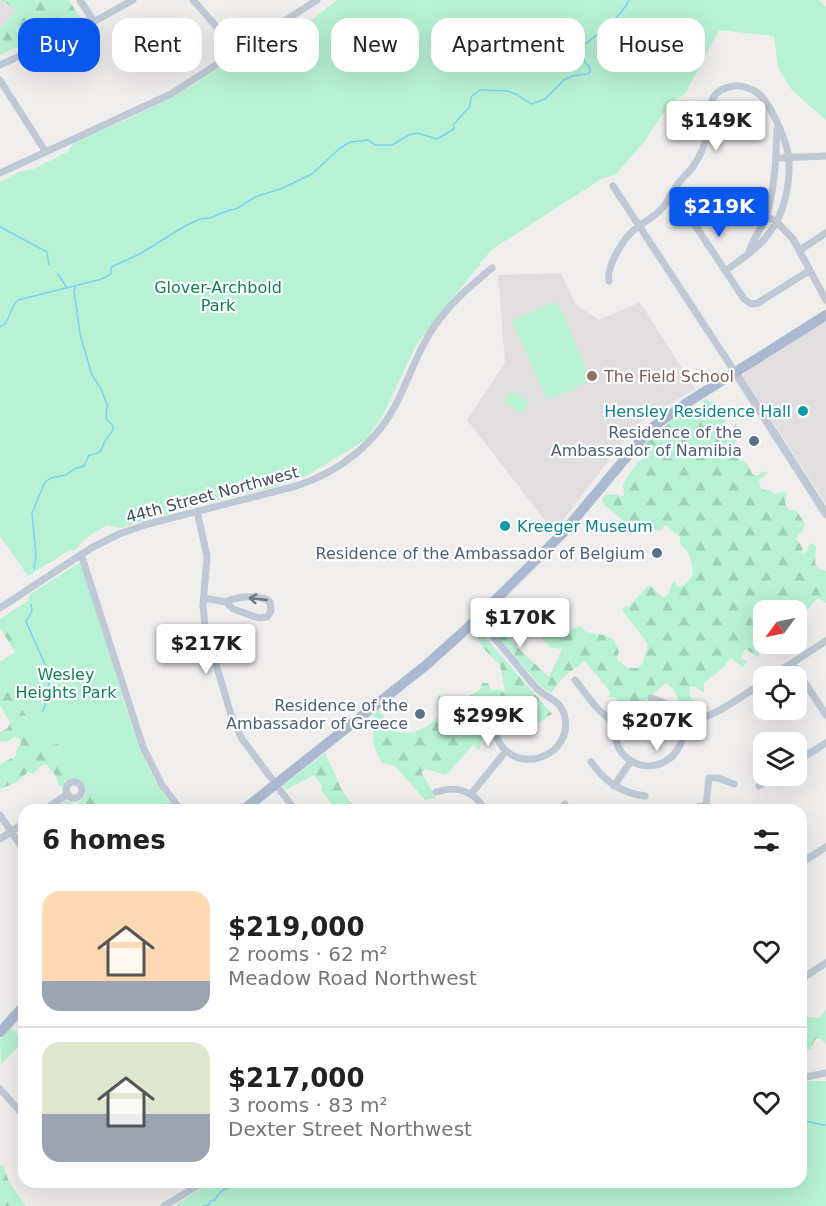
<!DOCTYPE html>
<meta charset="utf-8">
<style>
:root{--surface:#fff;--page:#f6f6f6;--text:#222;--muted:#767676;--line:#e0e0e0;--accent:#0a57ed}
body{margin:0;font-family:"DejaVu Sans",sans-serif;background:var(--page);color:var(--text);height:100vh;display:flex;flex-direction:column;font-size:22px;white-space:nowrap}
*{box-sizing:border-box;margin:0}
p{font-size:20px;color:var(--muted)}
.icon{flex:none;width:33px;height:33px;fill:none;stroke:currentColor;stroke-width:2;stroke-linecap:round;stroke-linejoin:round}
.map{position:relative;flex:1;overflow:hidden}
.details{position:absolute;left:18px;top:804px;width:789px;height:384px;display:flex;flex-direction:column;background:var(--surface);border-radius:18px;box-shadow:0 6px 24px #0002}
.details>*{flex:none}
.top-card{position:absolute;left:18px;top:18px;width:790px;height:54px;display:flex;gap:12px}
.needle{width:39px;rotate:237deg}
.controls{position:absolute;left:753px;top:600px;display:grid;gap:12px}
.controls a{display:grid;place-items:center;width:54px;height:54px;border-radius:12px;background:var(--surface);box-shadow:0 6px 24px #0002;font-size:30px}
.price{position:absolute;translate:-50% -51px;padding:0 14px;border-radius:6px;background:#fff;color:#222;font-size:20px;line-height:39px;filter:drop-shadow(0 2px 3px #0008)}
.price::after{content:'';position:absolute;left:50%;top:36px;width:18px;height:14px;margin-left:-9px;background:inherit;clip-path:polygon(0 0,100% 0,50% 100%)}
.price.selected{background:var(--accent);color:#fff}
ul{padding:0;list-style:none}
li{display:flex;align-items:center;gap:18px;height:150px;padding:0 24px}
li+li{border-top:2px solid var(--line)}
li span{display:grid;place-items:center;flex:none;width:168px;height:120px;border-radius:18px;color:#555}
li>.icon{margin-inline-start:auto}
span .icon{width:72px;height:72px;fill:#fffc;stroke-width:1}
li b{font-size:26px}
h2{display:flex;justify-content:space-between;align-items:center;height:72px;padding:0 24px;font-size:26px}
.tag{padding:0 21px;border-radius:18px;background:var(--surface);box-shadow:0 6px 24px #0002;font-size:21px;line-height:54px}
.tag.selected{background:var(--accent);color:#fff}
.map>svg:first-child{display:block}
.education{fill:#e1dedf}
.forest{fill:url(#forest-firs)}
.park{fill:#b7f2d4}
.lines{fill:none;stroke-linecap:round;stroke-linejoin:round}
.stream{stroke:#80d0f3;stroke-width:1.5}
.minor{stroke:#bfc8d4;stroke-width:7}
.tertiary{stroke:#bfc8d4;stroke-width:8}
.primary{stroke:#aab9cf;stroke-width:10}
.oneway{stroke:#6f7986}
.education-dot{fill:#8d6e63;stroke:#fff;stroke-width:2}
.culture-dot{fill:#0f9aa8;stroke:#fff;stroke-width:2}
.service-dot{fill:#5c6f8a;stroke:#fff;stroke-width:2}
.labels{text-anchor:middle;stroke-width:4.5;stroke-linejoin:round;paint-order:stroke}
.park-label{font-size:16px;fill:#0f8354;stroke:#fff}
.education-label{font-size:16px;fill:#785e54;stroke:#fff;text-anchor:start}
.culture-label{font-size:16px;fill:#0d838f;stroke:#fff;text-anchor:end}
.service-label{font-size:16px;fill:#4e5e75;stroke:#fff;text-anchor:end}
.street-label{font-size:16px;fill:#444e5c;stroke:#fff}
</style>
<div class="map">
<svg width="826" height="1206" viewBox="0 0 826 1206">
<defs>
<pattern id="forest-firs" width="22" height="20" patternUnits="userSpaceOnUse" patternTransform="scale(1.5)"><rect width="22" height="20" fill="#b7f2d4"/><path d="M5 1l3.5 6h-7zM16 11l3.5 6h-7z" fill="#9fd1b8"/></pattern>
</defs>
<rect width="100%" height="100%" fill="#f0eded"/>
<path class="education" d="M0,0H49L0,35Z
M561,273L575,304L599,320L640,302L695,389L636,425L554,532L467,420L505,363L498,275Z
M826,320V504L743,376L745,371Z"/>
<path class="forest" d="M0,0H69L80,18L0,55V26L3,27L17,9Z
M706,399L710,402H715L714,411L719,418L724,417L726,421L723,426L724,430L733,433L735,424L744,433L735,442L734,448L740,460L745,461L753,475H758L763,471L768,473L759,480L761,489L771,491L775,494L784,491L787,496C784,503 785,505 790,511L796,510L805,524L803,530L796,538L803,549L801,551L802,554L807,551L810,543L816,546L815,563L818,568L826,571V603L818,598C810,604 808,613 799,618H797L796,610H764V644H766L759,647V657L745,649L741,659L748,661L743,667L730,658L725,666L704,683V693L696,687H690C687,699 697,704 703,712L701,715L687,717L684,715L674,689L666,683L646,700L642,709L636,707L620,717L618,716C622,709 621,702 614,697H609L610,692L585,661L563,677L551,693L540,686L486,622L487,617L490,615L518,648L549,677L562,649L550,647L542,638L557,617L568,631L580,626L586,632L604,635L614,640L619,651L617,660L628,668H638L643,663L648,644L622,610L625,606L629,607L649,585C656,587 656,595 664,597L667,596L673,582H676L677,587L683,586L692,577C694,564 690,552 680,543V537L666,525L661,530L657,531L644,523L630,526L604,505L602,499L607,494L624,496L623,484L637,463L647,456V453L642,448L650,437L691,407L701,415V403Z
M78,568L141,756L164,797L174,810H81L78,806L69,808L68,810H54L66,801L76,804C86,798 90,791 82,780C73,779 68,779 63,787L58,785L56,776L46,764L42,765L33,774L28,772L17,782L0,789V764L16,756V750L21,744L20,739L15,737L6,742L0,741V732L8,728L10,722L0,705V662L15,652L0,628V619Z
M474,628L483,635L552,714L533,727L524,724L517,727C509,722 498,721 489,724L485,729L479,751L473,745L446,775L426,769L421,772L436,798L425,800L395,766L382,763C378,755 374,747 373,739C373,730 376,722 373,713L378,709L395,732C417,737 430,724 446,711L438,700L439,694L455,706L480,689L482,683H488L491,691L497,689L505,692L500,665L482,647Z
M325,753L342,790L356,810L335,809L321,790L322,786L314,775L286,790L283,785Z
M826,1010V1044L821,1039L817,1038L814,1041L811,1049L804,1051L801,1050V1013L808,1017L819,1018Z
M0,1165H3L9,1182L26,1206H0Z"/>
<path class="park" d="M337,0H819L826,7V120L791,89L778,67L774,36L719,30L685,94L670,103L644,142L615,175L603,178L491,250L416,345L384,413L367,439L308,475L275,487L195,506L120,528L107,525L86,538L75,550H70L28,576L0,536V182L19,172L33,169L69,151L75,140L123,121L177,95L235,58L279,40L314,18Z
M557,301L592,381L547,400L512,320Z
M511,391L529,401L523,413L505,403Z
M81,562C93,599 104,635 115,672C130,720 143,771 176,810H101L58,744L45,747L0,673V663L28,644L9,616L28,602L30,594Z
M11,1028L24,1040L1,1064L0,1039Z
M801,1081H826V1206H174L212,1182H801Z"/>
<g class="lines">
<path class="stream" d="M0,227L47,252L49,265
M58,274L67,288
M0,327C11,322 9,308 18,300L102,279L111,274V267L138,255L185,226L200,219L210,218L224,212L238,208L255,197L283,188L312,174L340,148L350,142L368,140L375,145H392L409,135L417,133L437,139L454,129V124L470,106L471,97L480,90L507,91L516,94L531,104L545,99L564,80L572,76L588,74L590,72V68L584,61L583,46C600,32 619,20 629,0
M34,569L36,556L32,513L45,482L51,478L66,475L74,469L84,466L89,455C99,454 101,452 104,443C106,438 111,434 113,430V426L106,418L107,404L100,387L92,375L80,334L74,290L76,286
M31,604L32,611L26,622L49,673L48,696L43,711
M801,1122C814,1120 818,1126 826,1125
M202,1206L209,1205L210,1201L215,1200C226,1178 244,1192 261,1182"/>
<path class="minor" d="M80,0L94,22
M193,0L238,51
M0,65L88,25L133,0
M0,80L45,151
M777,158L826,156
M0,173L171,94L317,0
M613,186L735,372
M672,196L679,201L744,299L751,304L758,303L809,271
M766,216L777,222L793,239L826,300
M800,250L826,233
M749,252C753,238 763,227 767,214C775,186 776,158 777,129
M609,281C606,267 623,239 634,230C643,222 654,218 662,208C669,201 671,193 677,185C681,179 687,174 692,168C700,157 706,145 707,131C709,111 707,89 734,86C742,85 753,89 759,94C771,104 788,144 789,160C790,180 786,203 777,221C765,244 746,256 725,271
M197,511L207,556L203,606L205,626L231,715L242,739L295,810
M81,554L143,747L162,785L181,810
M204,598L226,602L233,609L259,618L267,617L271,611L270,602C260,594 236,596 226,602
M0,608L91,548L119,534L148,524L296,486C340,472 378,442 398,400C410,377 417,352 432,330C448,305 469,287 492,268
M477,618C493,635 507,653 522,671C528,678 534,687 541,692C550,699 560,701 564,714C575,748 531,774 505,750C499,744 495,734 491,726
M792,663L826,715
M772,676L826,641
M575,680C583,690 590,700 598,709C603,715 611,718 613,726C617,738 615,749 627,758C669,790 716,716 651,698
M683,724C714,718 737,699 764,682
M591,762C604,781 621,793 645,796
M796,762L826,743
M66 790a8 8 0 1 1 16 0a8 8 0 1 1-16 0Z
M614,786L631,761
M759,786L776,776
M436,792C457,785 474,791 485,810
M471,794L506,751
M565,804L568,810
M706,806L709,778H718L734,784
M44,810L68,794
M688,810L701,806L720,810
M0,815L24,851
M0,839L24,823
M801,863L826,847
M801,979L826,963
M801,1078L826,1073
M0,1089L24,1116
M164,1206L204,1182"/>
<path class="tertiary" d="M735,372L826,514"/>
<path class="primary" d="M243,810L425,666L461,634L562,534L650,429L685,404L826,315
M0,1032L24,1006"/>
</g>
<defs><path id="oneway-shaft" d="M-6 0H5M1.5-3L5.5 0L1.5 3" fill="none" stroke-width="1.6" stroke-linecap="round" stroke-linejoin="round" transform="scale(1.5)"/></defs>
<use class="oneway" href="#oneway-shaft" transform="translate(258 599) rotate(-174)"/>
<circle class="education-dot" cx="592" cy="376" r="6"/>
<g class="culture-dot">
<circle cx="803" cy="411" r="6"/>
<circle cx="505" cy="526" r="6"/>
</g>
<g class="service-dot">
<circle cx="754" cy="441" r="6"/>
<circle cx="657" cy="553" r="6"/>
<circle cx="420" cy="714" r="6"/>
</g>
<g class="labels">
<g class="park-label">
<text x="218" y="293">Glover-Archbold<tspan x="218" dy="18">Park</tspan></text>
<text x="66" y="680">Wesley<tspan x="66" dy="18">Heights Park</tspan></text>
</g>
<g class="education-label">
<text x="604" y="382">The Field School</text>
</g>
<g class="culture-label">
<text x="791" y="417">Hensley Residence Hall</text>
<text x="517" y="532" text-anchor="start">Kreeger Museum</text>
</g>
<g class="service-label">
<text x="742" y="438">Residence of the<tspan x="742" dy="18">Ambassador of Namibia</tspan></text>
<text x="645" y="559">Residence of the Ambassador of Belgium</text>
<text x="408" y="711">Residence of the<tspan x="408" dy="18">Ambassador of Greece</tspan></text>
</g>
<g class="street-label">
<text transform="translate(212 494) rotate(-15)" y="6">44th Street Northwest</text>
</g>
</g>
</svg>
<div class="controls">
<a><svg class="needle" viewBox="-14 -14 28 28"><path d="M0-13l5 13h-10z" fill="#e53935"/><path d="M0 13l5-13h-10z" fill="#767676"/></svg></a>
<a><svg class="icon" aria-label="locate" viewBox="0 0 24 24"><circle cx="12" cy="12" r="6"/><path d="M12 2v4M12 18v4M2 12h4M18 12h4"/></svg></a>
<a><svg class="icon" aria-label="layers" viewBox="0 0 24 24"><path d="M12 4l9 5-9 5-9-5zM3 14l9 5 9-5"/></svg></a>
</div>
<b class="price" style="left:716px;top:152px">$149K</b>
<b class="price selected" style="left:719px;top:238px">$219K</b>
<b class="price" style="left:520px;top:649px">$170K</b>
<b class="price" style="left:206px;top:675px">$217K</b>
<b class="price" style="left:488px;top:747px">$299K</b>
<b class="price" style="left:657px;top:752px">$207K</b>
<div class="top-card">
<a class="tag selected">Buy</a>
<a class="tag">Rent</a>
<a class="tag">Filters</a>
<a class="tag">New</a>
<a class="tag">Apartment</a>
<a class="tag">House</a>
</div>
<section class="details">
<h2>6 homes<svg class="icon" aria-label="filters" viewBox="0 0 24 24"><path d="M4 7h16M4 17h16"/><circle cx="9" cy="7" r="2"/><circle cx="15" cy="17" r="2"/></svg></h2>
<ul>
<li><span style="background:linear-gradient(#ffd9b3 75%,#9aa5b1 0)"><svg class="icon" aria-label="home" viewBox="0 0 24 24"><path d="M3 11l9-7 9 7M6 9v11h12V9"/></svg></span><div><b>$219,000</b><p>2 rooms · 62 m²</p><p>Meadow Road Northwest</p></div><svg class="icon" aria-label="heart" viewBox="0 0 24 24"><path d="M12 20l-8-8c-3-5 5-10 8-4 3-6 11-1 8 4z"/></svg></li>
<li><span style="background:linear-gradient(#dfe7d0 60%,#9aa5b1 0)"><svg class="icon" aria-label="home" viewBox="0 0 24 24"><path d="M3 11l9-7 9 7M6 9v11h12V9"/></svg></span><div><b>$217,000</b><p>3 rooms · 83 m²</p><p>Dexter Street Northwest</p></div><svg class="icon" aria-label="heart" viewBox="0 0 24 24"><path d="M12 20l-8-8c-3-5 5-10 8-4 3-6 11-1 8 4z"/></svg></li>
</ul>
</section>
</div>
